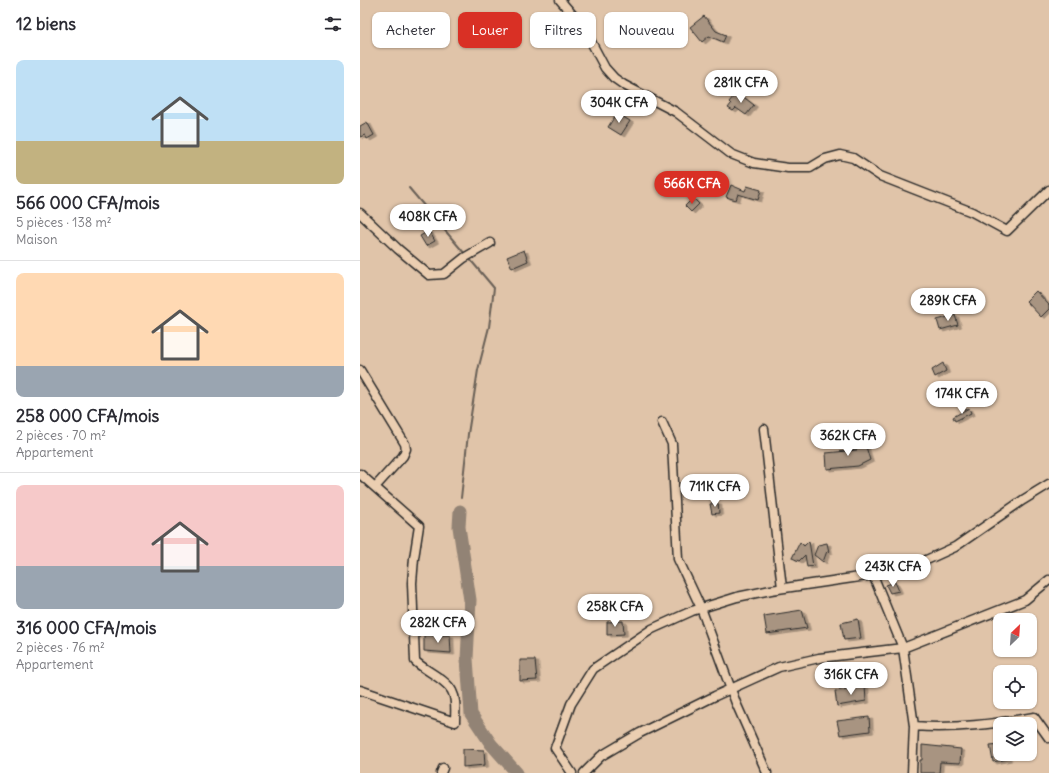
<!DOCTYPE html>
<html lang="fr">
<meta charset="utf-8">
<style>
:root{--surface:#fff;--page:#f7f7f7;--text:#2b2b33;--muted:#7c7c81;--line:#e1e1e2;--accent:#d93025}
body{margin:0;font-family:Delius,sans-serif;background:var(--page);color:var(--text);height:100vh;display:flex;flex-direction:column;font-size:15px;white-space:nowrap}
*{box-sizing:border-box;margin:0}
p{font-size:13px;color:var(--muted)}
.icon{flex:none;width:22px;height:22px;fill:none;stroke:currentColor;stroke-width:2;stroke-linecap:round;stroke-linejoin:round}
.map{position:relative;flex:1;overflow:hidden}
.side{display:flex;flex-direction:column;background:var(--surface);width:360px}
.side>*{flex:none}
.banner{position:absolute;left:12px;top:12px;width:380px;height:36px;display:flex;gap:8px}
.needle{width:26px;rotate:25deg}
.buttons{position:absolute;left:633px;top:613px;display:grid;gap:8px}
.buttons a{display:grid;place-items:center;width:44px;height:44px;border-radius:8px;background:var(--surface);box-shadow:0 1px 3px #0004;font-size:20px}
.price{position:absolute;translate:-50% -34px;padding:0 9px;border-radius:14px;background:#fff;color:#222;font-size:13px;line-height:26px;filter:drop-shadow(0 1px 2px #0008)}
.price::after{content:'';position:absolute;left:50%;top:24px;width:12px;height:9px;margin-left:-6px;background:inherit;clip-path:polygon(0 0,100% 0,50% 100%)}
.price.selected{background:var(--accent);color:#fff}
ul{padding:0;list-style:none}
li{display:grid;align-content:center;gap:8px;height:212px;padding:0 16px}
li+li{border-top:1px solid var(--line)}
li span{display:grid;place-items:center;height:124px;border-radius:8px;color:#555}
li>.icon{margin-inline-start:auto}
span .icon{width:72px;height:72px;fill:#fffc;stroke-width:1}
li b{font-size:17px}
h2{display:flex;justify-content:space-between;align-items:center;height:48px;padding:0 16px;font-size:17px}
.tag{padding:0 14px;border-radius:8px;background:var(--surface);box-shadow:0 1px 3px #0004;font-size:14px;line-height:36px}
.tag.selected{background:var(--accent);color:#fff}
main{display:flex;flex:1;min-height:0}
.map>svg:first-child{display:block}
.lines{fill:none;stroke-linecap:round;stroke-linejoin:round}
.stream{stroke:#696057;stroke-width:2}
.river{stroke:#928374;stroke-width:13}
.building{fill:#a89481;stroke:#2b2b2b;filter:url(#shadow)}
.street-casing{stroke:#2b2b2b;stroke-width:11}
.street{stroke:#ebceb1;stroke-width:8}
</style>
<main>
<section class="side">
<h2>12 biens<svg class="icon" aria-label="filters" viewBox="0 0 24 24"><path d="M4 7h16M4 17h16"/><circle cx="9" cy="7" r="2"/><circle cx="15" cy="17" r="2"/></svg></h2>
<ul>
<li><span style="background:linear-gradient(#bfe0f5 65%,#c2b280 0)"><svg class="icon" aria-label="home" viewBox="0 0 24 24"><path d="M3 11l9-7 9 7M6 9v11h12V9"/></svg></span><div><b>566 000 CFA/mois</b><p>5 pièces · 138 m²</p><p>Maison</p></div></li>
<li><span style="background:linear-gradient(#ffd9b3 75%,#9aa5b1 0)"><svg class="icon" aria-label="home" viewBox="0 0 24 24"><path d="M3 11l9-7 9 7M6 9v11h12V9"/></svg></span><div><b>258 000 CFA/mois</b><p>2 pièces · 70 m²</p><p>Appartement</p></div></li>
<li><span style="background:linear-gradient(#f6c9c9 65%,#9aa5b1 0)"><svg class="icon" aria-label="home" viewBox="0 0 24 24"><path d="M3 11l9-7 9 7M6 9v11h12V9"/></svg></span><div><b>316 000 CFA/mois</b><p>2 pièces · 76 m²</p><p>Appartement</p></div></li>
</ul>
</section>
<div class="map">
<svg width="689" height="773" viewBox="0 0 689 773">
<defs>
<filter id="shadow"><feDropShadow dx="3.5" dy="2" stdDeviation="0" flood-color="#0004"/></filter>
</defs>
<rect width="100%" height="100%" fill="#e0c4a9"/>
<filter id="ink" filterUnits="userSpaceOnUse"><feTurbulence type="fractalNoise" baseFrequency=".025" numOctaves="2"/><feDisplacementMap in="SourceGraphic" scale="8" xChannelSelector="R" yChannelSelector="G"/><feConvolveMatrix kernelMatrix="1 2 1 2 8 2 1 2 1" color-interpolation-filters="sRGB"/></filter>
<g filter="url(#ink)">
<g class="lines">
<path class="stream" d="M49,188L105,254
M101,498L108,434L118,370L129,327L134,288L108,257"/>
<path class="river" d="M100,511L99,527L110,600L107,659L111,714L131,744L157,773"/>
</g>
<path class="building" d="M344,16L356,31L366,35L363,42L349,36L342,42L330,27Z
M377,92L394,105L386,115L376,108L373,111L368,108L371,104L369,102Z
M257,113L270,121L261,135L248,127Z
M7,122L14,135L7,139L5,135L0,137V126Z
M371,185L385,191L387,186L401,190L398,200L378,194L376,200L366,197Z
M333,198L339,204L331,212L325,206Z
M69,231L75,241L66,246L60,236Z
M164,250L168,261L152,268L147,257Z
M676,291L689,305V309L681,317L666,301Z
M595,315L598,325L580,330L577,320Z
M583,363L586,371L575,377L572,370Z
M609,408L611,413L595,421L593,417Z
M504,440L510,460L498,466L467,469L466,453L497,450L495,443Z
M358,503L359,513L352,514L350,504Z
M449,541L453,566L447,567L445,555L439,561L432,558L440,542L444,546Z
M467,543L469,552L467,551L463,562L454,555L458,545Z
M535,582L539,591L530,593L526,585Z
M442,610L447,628L407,634L404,616Z
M498,619L501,638L484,640L481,623Z
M263,621L264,634L247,635V622Z
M64,635H90L91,653L64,651Z
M160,660H175L177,680L160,681Z
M505,686L506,701L477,706L475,691Z
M509,717L510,731L480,735L477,721Z
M640,744V754H647L648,759L633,762L630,745Z
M562,745L601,749L600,763L580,762L579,773H560V760H562Z
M103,749L124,750L125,765L103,767Z"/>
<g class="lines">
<g class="street-casing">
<path id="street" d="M200,0L218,21L228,36L245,68L254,78L264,85L316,112L371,154L394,163L428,168H450L465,159L480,155L493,158L520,176L612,212L647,231L689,190
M0,213L38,249L69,275L84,274L104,258L130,243
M0,370L45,444L46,449L43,456L15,487
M302,422L312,444L318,559L341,608L376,703L407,773
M404,429L422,588
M0,474L59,526L54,558L52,583L55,661C64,670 86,679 92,691C97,700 95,712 95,722L0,690
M513,575L543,648L554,726L552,773
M554,726C595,729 634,724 674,717L689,738
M81,773L83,768
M212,773L195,748L211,704L233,669L292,629L332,611L377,597L411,590L513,575L562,562L595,547L663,500L689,484
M224,773L241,756L280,733L355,696L419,667L459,658L543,648L665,600L689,580"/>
</g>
<use href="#street" class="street"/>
</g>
</g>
</svg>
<div class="buttons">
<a><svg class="needle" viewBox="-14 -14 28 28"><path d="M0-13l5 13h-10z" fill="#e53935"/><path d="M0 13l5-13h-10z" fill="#7c7c81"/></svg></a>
<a><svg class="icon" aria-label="locate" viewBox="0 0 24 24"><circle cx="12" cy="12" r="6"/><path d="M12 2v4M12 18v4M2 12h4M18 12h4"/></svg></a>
<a><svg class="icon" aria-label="layers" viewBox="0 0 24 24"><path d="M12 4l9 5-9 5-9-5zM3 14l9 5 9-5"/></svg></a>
</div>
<b class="price" style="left:381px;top:104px">281K CFA</b>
<b class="price" style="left:259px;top:124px">304K CFA</b>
<b class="price selected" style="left:332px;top:205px">566K CFA</b>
<b class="price" style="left:68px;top:238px">408K CFA</b>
<b class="price" style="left:588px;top:322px">289K CFA</b>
<b class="price" style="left:602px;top:415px">174K CFA</b>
<b class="price" style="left:488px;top:457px">362K CFA</b>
<b class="price" style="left:355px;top:508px">711K CFA</b>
<b class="price" style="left:533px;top:588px">243K CFA</b>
<b class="price" style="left:255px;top:628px">258K CFA</b>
<b class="price" style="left:78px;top:644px">282K CFA</b>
<b class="price" style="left:491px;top:696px">316K CFA</b>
<div class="banner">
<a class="tag">Acheter</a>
<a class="tag selected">Louer</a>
<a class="tag">Filtres</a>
<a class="tag">Nouveau</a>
</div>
</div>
</main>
